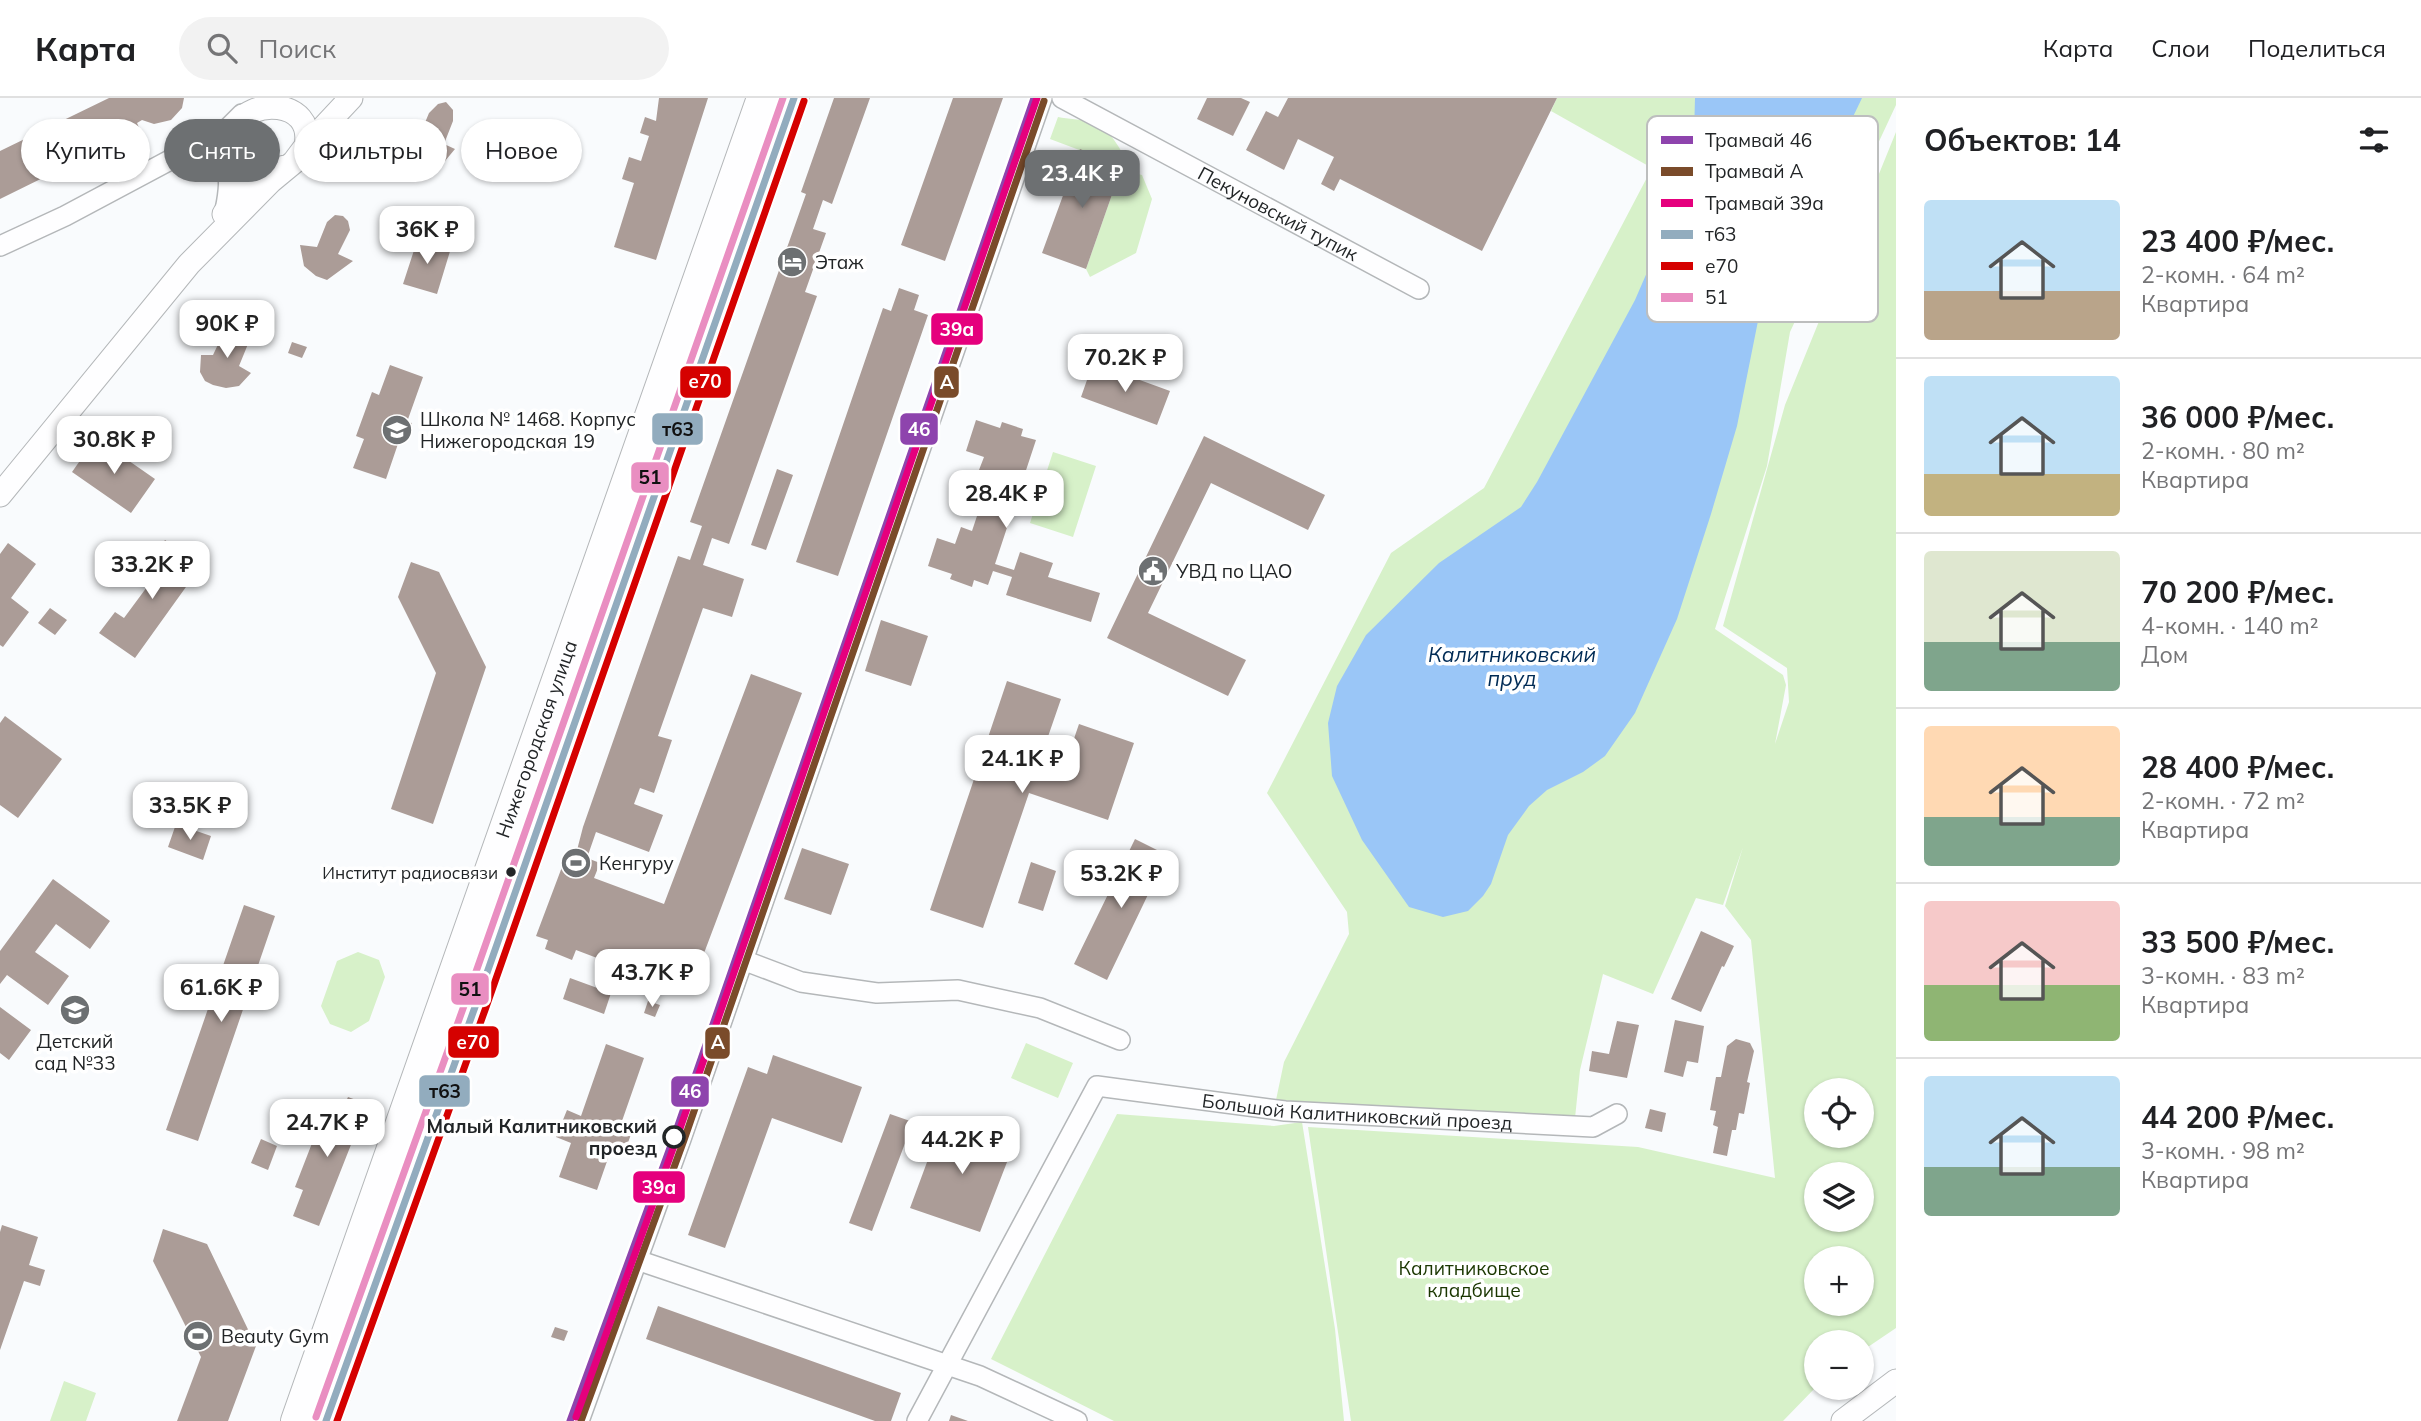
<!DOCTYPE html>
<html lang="ru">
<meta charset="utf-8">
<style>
:root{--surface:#fff;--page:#f2f2f2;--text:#202124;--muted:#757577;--line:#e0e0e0;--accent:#6d7072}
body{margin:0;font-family:Mulish,sans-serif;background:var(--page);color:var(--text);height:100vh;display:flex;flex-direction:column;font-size:26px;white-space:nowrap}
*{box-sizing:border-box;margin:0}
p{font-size:23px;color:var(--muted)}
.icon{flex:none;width:38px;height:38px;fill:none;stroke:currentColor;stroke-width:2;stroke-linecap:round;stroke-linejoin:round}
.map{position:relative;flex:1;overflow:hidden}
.side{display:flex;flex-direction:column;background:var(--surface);width:525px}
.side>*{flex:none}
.top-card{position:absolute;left:21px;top:21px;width:665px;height:63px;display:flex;gap:14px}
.fabs{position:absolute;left:1804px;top:980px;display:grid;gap:14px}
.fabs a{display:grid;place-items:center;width:70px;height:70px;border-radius:50%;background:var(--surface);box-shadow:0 2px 5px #0004;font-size:35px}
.price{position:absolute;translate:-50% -60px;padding:0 16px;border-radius:14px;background:#fff;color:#222;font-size:23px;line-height:46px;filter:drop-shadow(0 2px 4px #0008)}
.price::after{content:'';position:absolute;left:50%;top:42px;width:21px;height:16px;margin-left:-10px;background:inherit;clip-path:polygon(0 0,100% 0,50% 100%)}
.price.active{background:var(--accent);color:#fff}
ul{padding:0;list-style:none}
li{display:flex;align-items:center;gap:21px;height:175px;padding:0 28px}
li+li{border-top:2px solid var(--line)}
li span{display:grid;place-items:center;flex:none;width:196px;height:140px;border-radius:7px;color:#555}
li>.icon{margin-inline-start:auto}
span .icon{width:84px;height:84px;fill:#fffc;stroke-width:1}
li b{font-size:30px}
h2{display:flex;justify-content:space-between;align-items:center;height:84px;padding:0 28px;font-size:30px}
.pill{padding:0 24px;border-radius:32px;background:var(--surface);box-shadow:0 2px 5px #0004;font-size:24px;line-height:63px}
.pill.active{background:var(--accent);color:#fff}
header{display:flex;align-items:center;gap:42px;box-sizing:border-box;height:98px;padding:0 35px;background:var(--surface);border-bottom:2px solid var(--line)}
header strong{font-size:33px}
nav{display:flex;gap:38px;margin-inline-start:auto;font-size:24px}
.search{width:490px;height:63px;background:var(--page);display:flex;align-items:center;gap:18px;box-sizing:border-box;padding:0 24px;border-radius:38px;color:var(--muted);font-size:26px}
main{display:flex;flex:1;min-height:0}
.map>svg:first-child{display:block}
.green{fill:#d7f1c9;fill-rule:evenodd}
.water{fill:#9ac6f7}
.building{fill:#ab9c97}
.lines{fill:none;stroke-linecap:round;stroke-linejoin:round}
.minor-casing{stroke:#b4b7b9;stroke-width:22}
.tertiary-casing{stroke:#b4b7b9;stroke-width:25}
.primary-casing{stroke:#b4b7b9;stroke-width:32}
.minor{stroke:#fefeff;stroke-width:19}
.tertiary{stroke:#fefeff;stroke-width:23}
.primary{stroke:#fefeff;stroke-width:30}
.bus-1-casing{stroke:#fff;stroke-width:12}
.bus-2-casing{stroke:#fff;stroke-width:12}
.bus-3-casing{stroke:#fff;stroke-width:12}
.bus-1{stroke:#92acbe;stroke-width:7}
.bus-2{stroke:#d50100;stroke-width:7}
.bus-3{stroke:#e98ec1;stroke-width:7}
.tram-1-casing{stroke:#fff;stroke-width:12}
.tram-2-casing{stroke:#fff;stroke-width:12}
.tram-3-casing{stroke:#fff;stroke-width:12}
.tram-1{stroke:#8e44ad;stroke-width:7}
.tram-2{stroke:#7a4b2a;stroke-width:7}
.tram-3{stroke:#e5007d;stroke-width:7}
.bus-dot{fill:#222527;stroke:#fff;stroke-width:2.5}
.stop-dot{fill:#fff;stroke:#222527;stroke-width:3.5}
.labels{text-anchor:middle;stroke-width:7;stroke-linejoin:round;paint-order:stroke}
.bus-label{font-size:17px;fill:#222527;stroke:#fff;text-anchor:end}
.street-label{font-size:19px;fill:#222527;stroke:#fff}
.poi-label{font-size:19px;fill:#222527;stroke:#fff;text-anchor:start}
.stop-label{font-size:19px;font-weight:bold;fill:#222527;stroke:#fff;text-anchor:end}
.park-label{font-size:19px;fill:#1a3600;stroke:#fff}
.water-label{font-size:21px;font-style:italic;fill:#002b55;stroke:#fff}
.key{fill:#fff;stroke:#bdbebe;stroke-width:2}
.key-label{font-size:19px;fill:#222527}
.line-badge{stroke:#fff;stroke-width:2.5}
.badge-label{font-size:19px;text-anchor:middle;font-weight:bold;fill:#fff}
.pale-badge-label{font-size:19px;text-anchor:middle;font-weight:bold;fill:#111}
</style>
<header>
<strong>Карта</strong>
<div class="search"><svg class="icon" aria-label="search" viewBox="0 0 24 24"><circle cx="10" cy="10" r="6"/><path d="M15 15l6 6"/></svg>Поиск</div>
<nav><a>Карта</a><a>Слои</a><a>Поделиться</a></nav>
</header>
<main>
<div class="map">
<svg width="1896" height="1323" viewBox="0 0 1896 1323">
<rect width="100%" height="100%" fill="#f9fbfd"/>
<path class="green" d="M1557,0H1896V7L1790,234L1767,368L1715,531L1783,577L1786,587L1775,646L1789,604L1787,570L1723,528L1785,307L1896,34V1230L1862,1253V1244H1816V1289L1783,1323H1351L1308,1029L1638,1049L1775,1080L1751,842L1725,808L1743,749L1723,807L1696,800L1653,896L1603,876L1580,972L1575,1020L1276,1002L1284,964L1349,836L1347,814L1267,695L1391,455L1484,390L1652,70L1551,13ZM1816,992H1862V1038H1816ZM1816,1076H1862V1122H1816ZM1816,1160H1862V1206H1816Z
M1058,19C1068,21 1081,21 1091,24C1113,31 1123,57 1133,75L1142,77L1152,101L1136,155L1090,179L1086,171L1122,68L1050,41Z
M1053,354L1096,368L1073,439L1030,425Z
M358,854L379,862L385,879L369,923L351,934L330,926L321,908L337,863Z
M1026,945L1073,965L1058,1000L1011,980Z
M1117,1016L1274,1028L1302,1024L1335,1231L1344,1323H1114L991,1261Z
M64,1283L96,1295L86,1323H50Z"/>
<path class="water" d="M1695,0H1862L1760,213L1737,328L1711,416L1677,521L1635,615L1605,658L1583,674L1547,692L1529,708L1508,737L1491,786L1483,798L1468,813L1443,819L1409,809L1362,742L1332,678L1328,625L1337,588L1366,537L1439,465L1521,409L1537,384L1635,202L1681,96L1694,38Z"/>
<path class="building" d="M109,0H184L182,10L171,22L154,26L142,22L137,25L140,32L0,101V53Z
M659,0H708L656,162L614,149L634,85L622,81L629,59L641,63L649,38L640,35L645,19L656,23Z
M834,0H870L832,106L823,102L813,131L826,135L805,194L817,198L729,446L712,440L703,467L744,481L732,519L703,510L658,638L672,642L654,695L640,690L634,706L663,717L649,754L596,734L587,760L600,765L594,780L664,806L751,576L802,595L689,895L576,852L572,862L545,851L548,842L536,838L568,753L576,756L583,729L678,458L690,462L702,428L690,424L806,96L801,94Z
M953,0H1003L945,163L901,147Z
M1207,0H1241L1250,4L1233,38L1197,21Z
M1288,0H1557L1482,153L1340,81L1334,93L1321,86L1334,59L1298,41L1284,72L1246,52L1266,13L1278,19Z
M446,4L453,12V23L444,46L455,51L445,63L430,69L414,64L408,51L409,34L419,39L429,15L438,6Z
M1080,51L1122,68L1086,171L1042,155Z
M335,117L343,118L348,123L350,132L338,156L353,163L327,182L316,178L304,168L300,147L317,149L327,124Z
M418,140L451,150L437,196L403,186Z
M899,190L919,197L914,212L928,217L838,478L796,464L883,210L891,213Z
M240,226L248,234V246L239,268L251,275L239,288L226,290L213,287L205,283L200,274L201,257H213L223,236L229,229Z
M292,244L307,249L302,260L288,255Z
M1093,265L1170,293L1157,327L1081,299Z
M390,267L423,279L407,324L412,325L406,342L400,340L386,381L353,370L364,341L356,338L372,294L379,297Z
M976,322L1000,330L1002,324L1023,331L1021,338L1036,342L995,466L1014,472L1020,454L1053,465L1048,479L1100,495L1091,524L1006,497L1012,479L993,473L988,487L974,482L972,489L950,481L952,476L928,468L937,440L955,446L961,429L972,433L991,376L979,372L984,359L966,353Z
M1204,338L1325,397L1308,432L1211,385L1148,515L1246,562L1228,598L1107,540Z
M96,340L155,381L131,415L72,374Z
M777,371L793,377L766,452L751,447Z
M165,442L201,468L135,560L99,535L115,514L124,520L161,470L151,463Z
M8,445L36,466L11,500L29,514L3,549L0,547V456Z
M411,464L439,474L486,569L433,726L391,711L436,575L398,499Z
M50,510L67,522L55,537L38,525Z
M881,522L928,538L911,588L865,573Z
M1007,583L1061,601L1042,656L1066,664L1079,626L1134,645L1108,722L1029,695L983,830L930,812Z
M5,618L62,661L18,720L0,707V625Z
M176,726L211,738L203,762L168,749Z
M1135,741L1167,757L1107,882L1074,866Z
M802,750L849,766L831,817L784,801Z
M1031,764L1056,773L1043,813L1018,805Z
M53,781L110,823L90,851L56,826L35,854L69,878L48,907L7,877L0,886V853Z
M244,807L275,818L198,1043L166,1032Z
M1701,833L1734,848L1724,869L1722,868L1701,914L1671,901Z
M570,880L611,895L604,916L563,901Z
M648,903L660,907L655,919L644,915Z
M0,909L31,932L9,962L0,955Z
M1675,922L1704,928L1698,965L1687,963L1683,979L1664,974Z
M1617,923L1639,927L1627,980L1589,973L1592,953L1609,956Z
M1736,941L1750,945L1754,953L1747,984L1750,985L1744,1016L1739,1015L1736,1032H1732L1727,1058L1713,1055L1718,1029L1713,1027L1716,1013L1710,1012L1716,979H1721L1727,948Z
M606,946L644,960L622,1023L634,1028L625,1053L612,1049L597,1092L559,1079L571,1045L556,1039L567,1012L581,1018Z
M773,957L862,989L842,1045L772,1020L725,1150L688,1137L748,969L767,976Z
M348,999L367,1006L319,1128L293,1118L303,1092L295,1089L328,1004L343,1010Z
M1650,1011L1666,1015L1662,1034L1645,1030Z
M890,1016L913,1024L872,1133L849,1125Z
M943,1021L1014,1046L980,1134L910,1110Z
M261,1041L277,1048L268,1072L251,1065Z
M2,1127L38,1139L29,1167L45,1172L40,1188L24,1183L0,1252V1134Z
M163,1131L207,1146L256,1248L228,1323H177L201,1259L153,1163Z
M658,1208L901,1295L891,1323H875L646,1241Z
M555,1229L568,1233L564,1243L551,1239Z
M951,1317L968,1323H949Z"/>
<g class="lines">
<g class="minor-casing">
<g id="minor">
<path id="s1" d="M1062,0L1419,191"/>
<path d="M184,57C231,50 233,74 225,112"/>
<path d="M0,148L65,118L202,45L221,37L242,16"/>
<path d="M743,862L801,884L877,895L958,892L1040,910L1120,942"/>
<path d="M637,1162L980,1278L1077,1323"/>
<path d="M579,1323L681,1041L1042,0"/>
<path id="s2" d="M917,1323L1097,988L1285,1013L1593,1029L1617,1016"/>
</g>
</g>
<g class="tertiary-casing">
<path id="tertiary" d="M285,69C270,73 256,72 245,60C237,51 234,40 237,29C247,0 315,0 306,48
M224,116C239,96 244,88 247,63
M0,397L189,166L271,83L294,64L306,48L351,0
M1843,1323L1896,1283"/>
</g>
<g class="primary-casing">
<g id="primary">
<path id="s3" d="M296,1323L762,0"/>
<path d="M326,1323L475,909L794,0"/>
</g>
</g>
<use href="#minor" class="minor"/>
<use href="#tertiary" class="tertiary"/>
<use href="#primary" class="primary"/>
<g class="bus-1-casing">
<path id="bus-1" d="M326,1323L475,909L794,0"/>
</g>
<g class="bus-2-casing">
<path id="bus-2" d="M337,1323L485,912L804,3"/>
</g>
<g class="bus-3-casing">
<path id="bus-3" d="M316,1319L465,905L783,0"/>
</g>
<use href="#bus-1" class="bus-1"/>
<use href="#bus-2" class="bus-2"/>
<use href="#bus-3" class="bus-3"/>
<g class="tram-1-casing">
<path id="tram-1" d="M570,1323L674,1039L1034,0"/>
</g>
<g class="tram-2-casing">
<path id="tram-2" d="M581,1323L684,1042L1044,3"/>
</g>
<g class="tram-3-casing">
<path id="tram-3" d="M576,1319L675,1045L1037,0"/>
</g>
<use href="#tram-1" class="tram-1"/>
<use href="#tram-2" class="tram-2"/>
<use href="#tram-3" class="tram-3"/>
</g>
<defs>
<g id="hotel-disc" transform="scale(1.575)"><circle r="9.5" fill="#6d7072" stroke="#fff"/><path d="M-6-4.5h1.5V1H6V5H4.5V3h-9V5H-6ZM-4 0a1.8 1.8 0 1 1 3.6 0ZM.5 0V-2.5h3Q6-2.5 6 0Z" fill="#fff"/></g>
<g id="school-disc" transform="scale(1.575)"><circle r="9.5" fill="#6d7072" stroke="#fff"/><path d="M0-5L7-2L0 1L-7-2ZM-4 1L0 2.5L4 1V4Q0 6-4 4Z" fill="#fff"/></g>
<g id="civic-disc" transform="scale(1.575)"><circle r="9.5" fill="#6d7072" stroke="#fff"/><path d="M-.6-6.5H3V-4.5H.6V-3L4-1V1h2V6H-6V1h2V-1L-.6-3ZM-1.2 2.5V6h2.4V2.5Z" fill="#fff"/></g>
<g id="stadium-disc" transform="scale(1.575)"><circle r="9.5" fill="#6d7072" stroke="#fff"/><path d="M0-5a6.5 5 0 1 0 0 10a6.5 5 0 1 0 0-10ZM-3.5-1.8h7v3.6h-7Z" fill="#fff"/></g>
</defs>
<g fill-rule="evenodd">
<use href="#hotel-disc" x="792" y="164"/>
<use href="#school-disc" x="397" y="332"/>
<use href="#civic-disc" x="1153" y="473"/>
<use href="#stadium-disc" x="576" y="765"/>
<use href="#school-disc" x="75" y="912"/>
<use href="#stadium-disc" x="198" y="1238"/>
</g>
<circle class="bus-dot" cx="511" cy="774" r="6"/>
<circle class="stop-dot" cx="674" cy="1039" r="10"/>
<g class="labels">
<g class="bus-label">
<text x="498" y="781">Институт радиосвязи</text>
</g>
<g class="street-label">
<text dy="7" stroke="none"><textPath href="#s1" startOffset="245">Пекуновский тупик</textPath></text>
<text dy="7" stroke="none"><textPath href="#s3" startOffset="723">Нижегородская улица</textPath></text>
<text dy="7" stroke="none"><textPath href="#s2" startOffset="642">Большой Калитниковский проезд</textPath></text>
</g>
<g class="poi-label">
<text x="815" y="171">Этаж</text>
<text x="420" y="328">Школа № 1468. Корпус<tspan x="420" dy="22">Нижегородская 19</tspan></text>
<text x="1176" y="480">УВД по ЦАО</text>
<text x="599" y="772">Кенгуру</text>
<text x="75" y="950" text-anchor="middle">Детский<tspan x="75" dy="22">сад №33</tspan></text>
<text x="221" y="1245">Beauty Gym</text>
</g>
<g class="stop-label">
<text x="657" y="1035">Малый Калитниковский<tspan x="657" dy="22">проезд</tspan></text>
</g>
<g class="park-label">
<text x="1474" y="1177">Калитниковское<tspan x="1474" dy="22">кладбище</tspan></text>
</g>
<g class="water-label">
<text x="1512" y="564">Калитниковский<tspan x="1512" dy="24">пруд</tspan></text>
</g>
</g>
<rect x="1647" y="18" width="231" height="206" rx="10" class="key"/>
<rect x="1661" y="38" width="32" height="8" fill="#8e44ad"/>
<rect x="1661" y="69" width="32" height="9" fill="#7a4b2a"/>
<rect x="1661" y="101" width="32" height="8" fill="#e5007d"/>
<rect x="1661" y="132" width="32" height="9" fill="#92acbe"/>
<rect x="1661" y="164" width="32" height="8" fill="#d50100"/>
<rect x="1661" y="195" width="32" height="9" fill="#e98ec1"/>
<g class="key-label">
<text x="1705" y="49">Трамвай 46</text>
<text x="1705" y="80">Трамвай А</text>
<text x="1705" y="112">Трамвай 39а</text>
<text x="1705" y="143">т63</text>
<text x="1705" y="175">е70</text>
<text x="1705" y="206">51</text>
</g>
<g class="line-badge">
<rect x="930" y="214" width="54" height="34" rx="7" fill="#e5007d"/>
<rect x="679" y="267" width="53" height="34" rx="7" fill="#d50100"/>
<rect x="933" y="267" width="27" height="34" rx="7" fill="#7a4b2a"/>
<rect x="651" y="314" width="53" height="34" rx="7" fill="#92acbe"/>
<rect x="899" y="314" width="40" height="34" rx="7" fill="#8e44ad"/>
<rect x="630" y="363" width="40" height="33" rx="7" fill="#e98ec1"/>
<rect x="450" y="874" width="40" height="34" rx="7" fill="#e98ec1"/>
<rect x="447" y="927" width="53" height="34" rx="7" fill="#d50100"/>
<rect x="704" y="928" width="27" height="34" rx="7" fill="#7a4b2a"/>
<rect x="418" y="976" width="53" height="34" rx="7" fill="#92acbe"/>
<rect x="670" y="977" width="40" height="33" rx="7" fill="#8e44ad"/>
<rect x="632" y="1072" width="54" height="34" rx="7" fill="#e5007d"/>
</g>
<g class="badge-label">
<text x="957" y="238">39а</text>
<text x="705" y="290">е70</text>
<text x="947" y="291">А</text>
<text x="919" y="338">46</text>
<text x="473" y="951">е70</text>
<text x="718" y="951">А</text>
<text x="690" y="1000">46</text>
<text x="659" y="1096">39а</text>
</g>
<g class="pale-badge-label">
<text x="678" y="338">т63</text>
<text x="650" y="386">51</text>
<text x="470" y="898">51</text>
<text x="445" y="1000">т63</text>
</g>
</svg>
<div class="fabs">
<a><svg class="icon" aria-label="locate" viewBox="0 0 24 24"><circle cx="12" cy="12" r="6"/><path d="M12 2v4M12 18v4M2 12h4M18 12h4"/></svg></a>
<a><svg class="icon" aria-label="layers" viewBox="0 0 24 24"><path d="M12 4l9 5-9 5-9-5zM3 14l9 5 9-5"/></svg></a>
<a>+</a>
<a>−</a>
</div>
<b class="price active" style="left:1082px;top:112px">23.4K ₽</b>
<b class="price" style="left:427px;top:168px">36K ₽</b>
<b class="price" style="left:227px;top:262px">90K ₽</b>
<b class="price" style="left:1125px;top:296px">70.2K ₽</b>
<b class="price" style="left:114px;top:378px">30.8K ₽</b>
<b class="price" style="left:1006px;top:432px">28.4K ₽</b>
<b class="price" style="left:152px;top:503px">33.2K ₽</b>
<b class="price" style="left:1022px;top:697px">24.1K ₽</b>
<b class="price" style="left:190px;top:744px">33.5K ₽</b>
<b class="price" style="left:1121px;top:812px">53.2K ₽</b>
<b class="price" style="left:652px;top:911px">43.7K ₽</b>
<b class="price" style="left:221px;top:926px">61.6K ₽</b>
<b class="price" style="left:327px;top:1061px">24.7K ₽</b>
<b class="price" style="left:962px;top:1078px">44.2K ₽</b>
<div class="top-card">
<a class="pill">Купить</a>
<a class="pill active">Снять</a>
<a class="pill">Фильтры</a>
<a class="pill">Новое</a>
</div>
</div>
<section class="side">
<h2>Объектов: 14<svg class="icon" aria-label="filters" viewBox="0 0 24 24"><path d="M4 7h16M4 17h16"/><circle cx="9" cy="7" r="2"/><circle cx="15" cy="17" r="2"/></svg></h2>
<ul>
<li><span style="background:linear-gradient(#bfe0f5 65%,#b9a48a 0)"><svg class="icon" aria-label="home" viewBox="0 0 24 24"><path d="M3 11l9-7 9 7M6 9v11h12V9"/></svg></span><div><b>23 400 ₽/мес.</b><p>2-комн. · 64 m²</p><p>Квартира</p></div></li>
<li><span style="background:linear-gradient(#bfe0f5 70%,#c2b280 0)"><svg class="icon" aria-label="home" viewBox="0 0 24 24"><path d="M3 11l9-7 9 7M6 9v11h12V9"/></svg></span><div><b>36 000 ₽/мес.</b><p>2-комн. · 80 m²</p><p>Квартира</p></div></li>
<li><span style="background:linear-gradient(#dfe7d0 65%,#7fa58c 0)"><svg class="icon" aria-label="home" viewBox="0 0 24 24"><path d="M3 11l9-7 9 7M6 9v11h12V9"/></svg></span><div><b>70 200 ₽/мес.</b><p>4-комн. · 140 m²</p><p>Дом</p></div></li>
<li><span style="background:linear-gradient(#ffd9b3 65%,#7fa58c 0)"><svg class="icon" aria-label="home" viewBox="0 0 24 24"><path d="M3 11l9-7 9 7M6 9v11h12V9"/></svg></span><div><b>28 400 ₽/мес.</b><p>2-комн. · 72 m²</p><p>Квартира</p></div></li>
<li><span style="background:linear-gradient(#f6c9c9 60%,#8fb573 0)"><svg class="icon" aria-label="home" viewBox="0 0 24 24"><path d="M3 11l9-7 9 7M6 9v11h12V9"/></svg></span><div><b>33 500 ₽/мес.</b><p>3-комн. · 83 m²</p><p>Квартира</p></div></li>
<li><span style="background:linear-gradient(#bfe0f5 65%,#7fa58c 0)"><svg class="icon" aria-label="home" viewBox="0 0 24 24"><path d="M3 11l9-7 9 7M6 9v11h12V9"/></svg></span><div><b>44 200 ₽/мес.</b><p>3-комн. · 98 m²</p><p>Квартира</p></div></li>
</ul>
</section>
</main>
